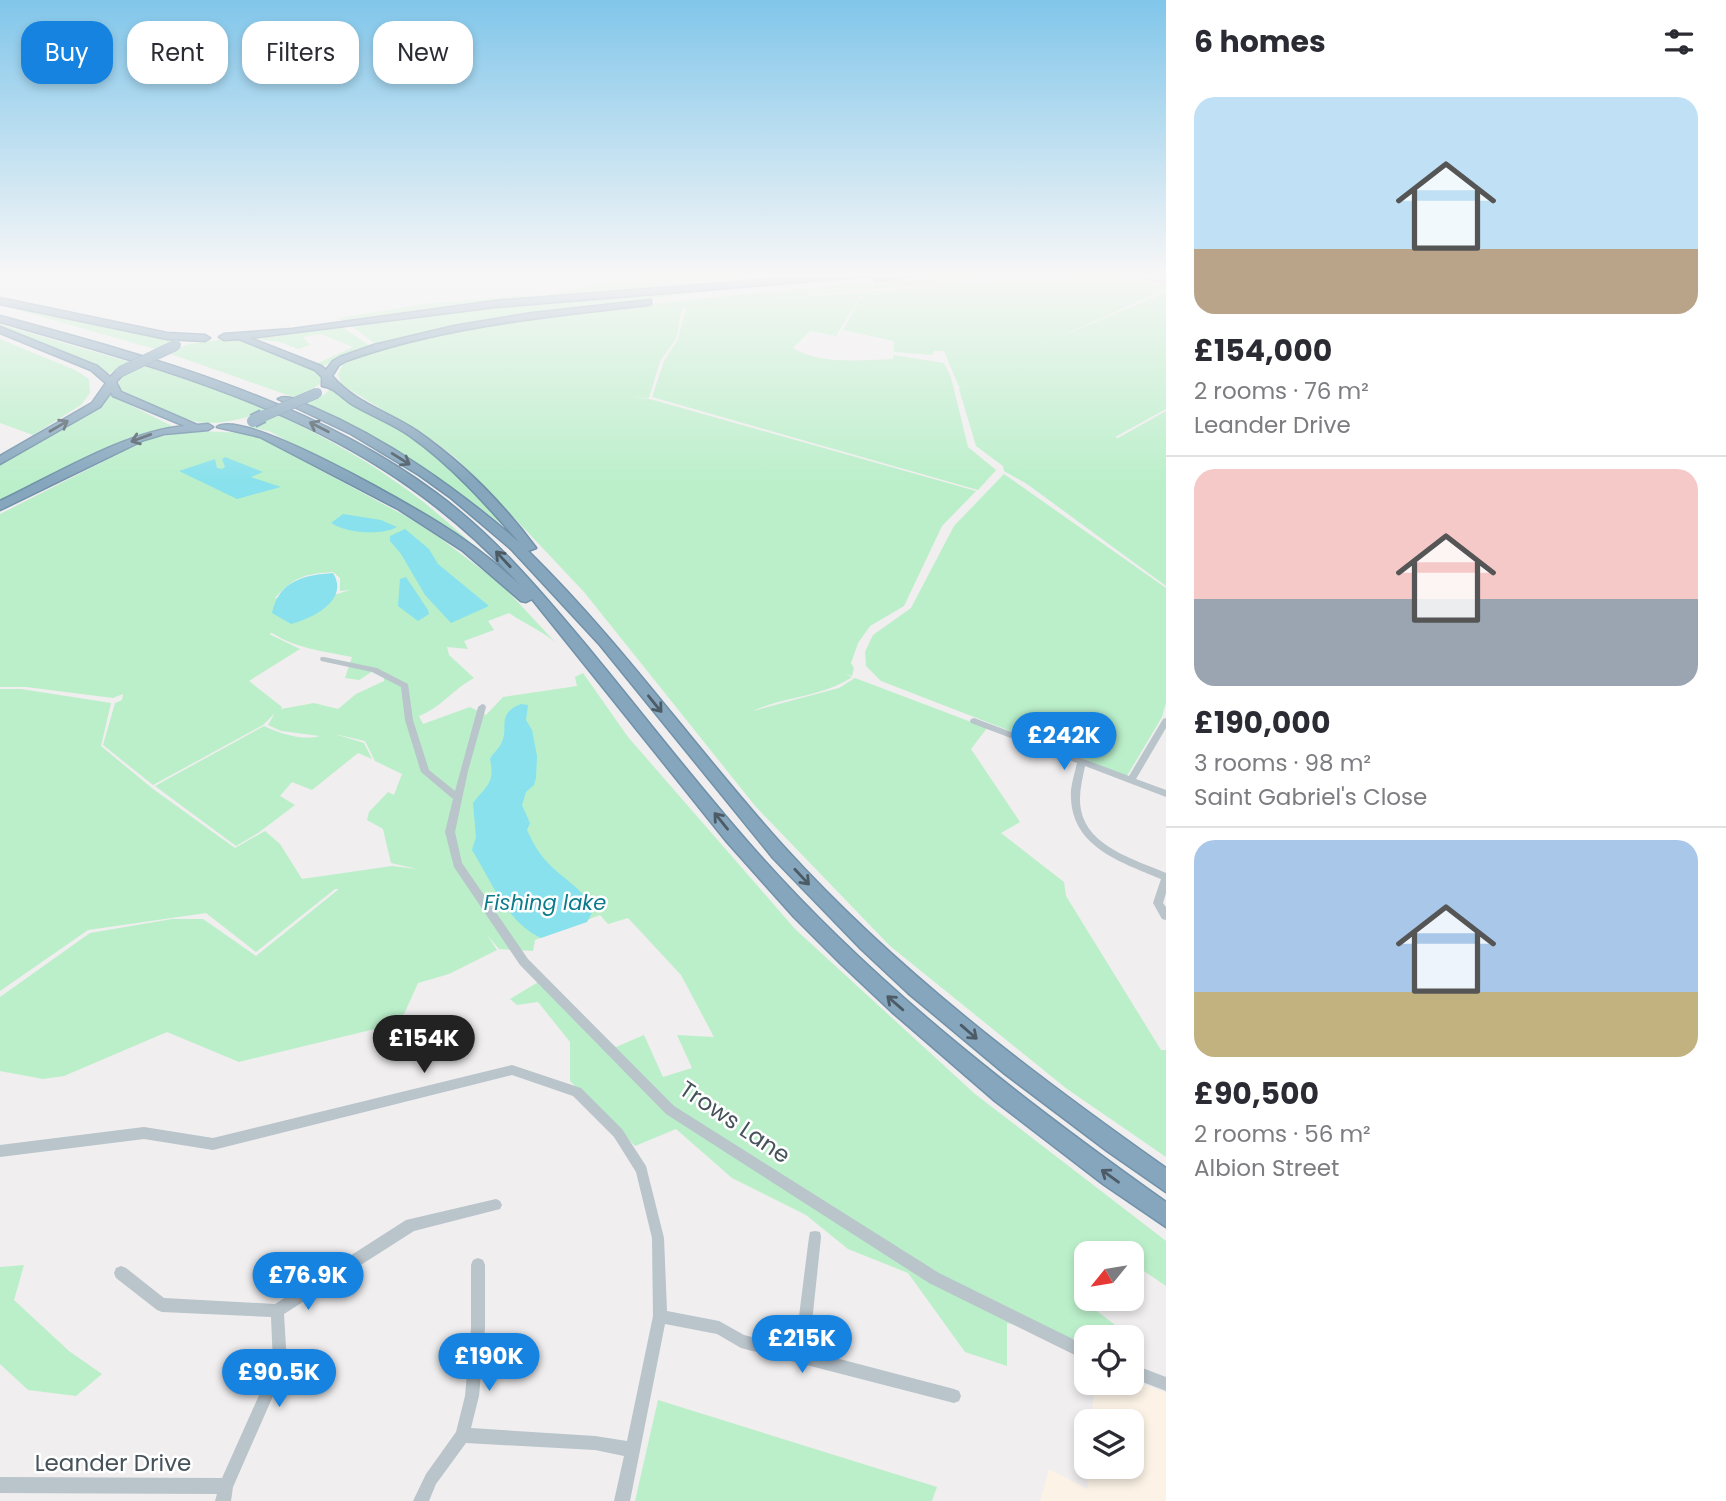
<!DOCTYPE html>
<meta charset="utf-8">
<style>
:root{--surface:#fff;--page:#f2f2f3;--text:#2b2b33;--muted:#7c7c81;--line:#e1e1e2;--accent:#1783e0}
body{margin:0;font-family:Poppins,sans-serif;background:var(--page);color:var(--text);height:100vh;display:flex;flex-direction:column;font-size:26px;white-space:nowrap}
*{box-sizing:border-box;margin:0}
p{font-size:23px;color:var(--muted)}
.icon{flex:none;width:38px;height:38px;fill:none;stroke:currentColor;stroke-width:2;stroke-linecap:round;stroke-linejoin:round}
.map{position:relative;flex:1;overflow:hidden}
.sheet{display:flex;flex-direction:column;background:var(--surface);width:560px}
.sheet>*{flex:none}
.guide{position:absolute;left:21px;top:21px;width:665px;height:63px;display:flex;gap:14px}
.needle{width:46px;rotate:240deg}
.controls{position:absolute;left:1074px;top:1241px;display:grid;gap:14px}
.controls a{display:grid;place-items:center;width:70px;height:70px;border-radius:14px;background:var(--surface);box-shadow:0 4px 10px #0003;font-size:35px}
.price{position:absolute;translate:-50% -60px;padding:0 16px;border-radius:24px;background:var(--accent);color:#fff;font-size:23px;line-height:46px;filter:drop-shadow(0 2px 4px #0008)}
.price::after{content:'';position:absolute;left:50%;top:42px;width:21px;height:16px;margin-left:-10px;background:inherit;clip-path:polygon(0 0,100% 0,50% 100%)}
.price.active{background:#222;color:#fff}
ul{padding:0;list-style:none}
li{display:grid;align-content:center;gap:14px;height:371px;padding:0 28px}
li+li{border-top:2px solid var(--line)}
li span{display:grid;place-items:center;height:217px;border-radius:21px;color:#555}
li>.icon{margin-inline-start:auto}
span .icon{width:126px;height:126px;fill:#fffc;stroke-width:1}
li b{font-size:30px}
h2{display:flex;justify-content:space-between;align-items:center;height:84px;padding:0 28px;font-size:30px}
.chip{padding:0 24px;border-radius:21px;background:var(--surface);box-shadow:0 4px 10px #0003;font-size:24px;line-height:63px}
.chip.active{background:var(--accent);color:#fff}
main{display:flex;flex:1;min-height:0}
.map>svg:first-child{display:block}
.commercial{fill:#fcf3e6}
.green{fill:#bbefca;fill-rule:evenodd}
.water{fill:#88e1ec}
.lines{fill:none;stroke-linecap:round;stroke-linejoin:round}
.highway-casing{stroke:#7091a9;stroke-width:3}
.street{fill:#b9c4cb;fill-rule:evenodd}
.highway{fill:#85a6bd;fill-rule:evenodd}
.highway-bridge-far1-casing{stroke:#7091a9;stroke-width:11;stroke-linecap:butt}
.highway-bridge-casing{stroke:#7091a9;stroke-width:15;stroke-linecap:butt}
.highway-bridge-far1{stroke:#85a6bd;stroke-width:10}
.highway-bridge{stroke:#85a6bd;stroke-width:12}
.oneway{stroke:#4c5b65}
.labels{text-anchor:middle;stroke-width:5;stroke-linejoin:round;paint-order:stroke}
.water-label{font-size:21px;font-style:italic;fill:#0c7c8b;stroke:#fff}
.near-street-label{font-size:23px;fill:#46535b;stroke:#fff}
</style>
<main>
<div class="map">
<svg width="1166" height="1501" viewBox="0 0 1166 1501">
<rect width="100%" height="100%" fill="#f0eeee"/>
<path class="commercial" d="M1132,1380L1166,1393V1501H1040L1049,1469L1087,1489L1089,1467L1132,1466V1421H1092L1094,1383L1132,1382Z"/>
<path class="green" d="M649,273C712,277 776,273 840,273L493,301L343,321L339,318L425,304L514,296H544Z
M960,273L1025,275L749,301L1103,273L1166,286V289L1045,343L1166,292V409L1115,437L1118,438L1166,411V586L1027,484L1004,471L1003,466L976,446L959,389L961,387H959L944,351H934L932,355L894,352V341L843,330L860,299H863L862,294L836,336L810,331L793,348C820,365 861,360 893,359V355L944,363L951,377L968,447L996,470L978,490L652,397L664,361L678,339L686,307L682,308L676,339L660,361L649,398L631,397L650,399L976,491L942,526L904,606L870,626L858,643L851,663L854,668L852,676L845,674L852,677C823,697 785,696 753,711L839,688L855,678L987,728L971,749L1020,822L1001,833L1064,882L1066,896L1161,1050H1166V1157L1067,1089L890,946L756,807L584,592L505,508L456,458L434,441L342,385L338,375L344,362C443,327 548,315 652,304C755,293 857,283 960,273Z
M734,288L532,314L377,345L350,325L481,307Z
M0,302L181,339L155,349L0,305Z
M0,324L12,328L129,362L108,374L88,363L0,327Z
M342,327L372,347L338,357L324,366L318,363L353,347L321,334L303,337L310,345L298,349L280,342L258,339Z
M0,339L75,370L89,379L90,393L81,405L33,435L0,423Z
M226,339L240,341L311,369L321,375L320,384L296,398L168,353L189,344Z
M141,365L218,390L268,411C248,417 229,423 208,423C185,423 141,399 119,389V379Z
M331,388L402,429L443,461L514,534C444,480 388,440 307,403L325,394Z
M110,395L174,427L128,438L0,503V464L87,414Z
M280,415C319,435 358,455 393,480C431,505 464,537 498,567L463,539L428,516L269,431L248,427Z
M195,431L251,433L409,518L440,538L503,586L555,642C541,630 525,624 509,613L488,621L494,630L464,641L468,649L447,647L449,655L474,678C453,689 442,707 419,716L423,724L470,707L486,715L503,697L577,686L575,677L583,673L628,737L795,929L975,1094L1166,1241V1286L1132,1263V1253H1117L1098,1241L1094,1253H1087V1271L1077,1296L1131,1337H1087V1342L1007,1323V1366L965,1352L908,1273L848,1249L806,1215L732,1178L676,1129L635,1146L570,1081V1042L538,1002L517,1005L510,999L540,981L616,1047L644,1035L663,1077L692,1068L677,1035L714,1037L681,975L628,918L608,924L600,915L535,940L533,951L499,949L487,935L497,950L449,974L418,983L404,1014L383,1027L239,1062L167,1032L64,1076L43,1079L0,1071V997L90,933L172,919H203L256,956L339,889H335L256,952L206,913L88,930L0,991V689H21L111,703L101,746L153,789L235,848L265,831L280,844L302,879L392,866L417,869L391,863L383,829L367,820L369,812L388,792L394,795L402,774L375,761L365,741L335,734L364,743L372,759L358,753L312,790L292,782L280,796L295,805L258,833L236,846L155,786L264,726C281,734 303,741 320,736L281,731L268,725L275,713L263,725L153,785L103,745L115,703L122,700L123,694L113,698L26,687H0V514L150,438ZM333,572L340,578V591L350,590L337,594L275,598C294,577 304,574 333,572ZM272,633C298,649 323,651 352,657L345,678L359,680L376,669L384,672V681L356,694L338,709L314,703L281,709L282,707L249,681L300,649L269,634Z
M1004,474L1166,588V702L1162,717L1127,776L881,681L866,666L865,652L873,635L911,608L954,526Z
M24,1265L14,1300L69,1351L102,1374L76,1396L28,1390L0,1364V1267Z
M658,1400L937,1487L932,1501H635Z"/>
<path class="water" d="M225,457L263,472L251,477L281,487L237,499L179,471L215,459L217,468L222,469L225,467L222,459Z
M343,514L381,520L397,527C381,536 346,533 331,523Z
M405,529L429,549L438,564L489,606L451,623L425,595L401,554L390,541V536Z
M333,573C350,600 312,619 291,624L272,613C279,580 305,575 333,573Z
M406,577L428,610L429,614L418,621L398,606L400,579Z
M521,704L528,705L526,720L532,730L537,756L536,778L534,785L526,792L522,805L530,823L527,830C533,843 539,854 549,864C564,880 588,891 592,913L587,922L541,938C506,922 491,880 472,850L476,837L473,803C487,785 495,784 490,759C493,753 498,750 501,744C510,729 495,714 521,704Z"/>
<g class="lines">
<g class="highway-casing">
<path id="highway" d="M851,273H933L876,281L873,276L495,307L250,338L321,366L326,370L333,361L340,357L374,345L454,326L533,313L651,300V304L648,305C546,317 444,326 346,361L339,365L332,376C355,403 389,412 417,431C462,462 504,505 536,548L528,551C622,643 697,751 785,848C897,971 1030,1072 1166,1168V1192L1107,1151L1005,1074L908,993L861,949L773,858L600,645L511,549L451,498L419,475L351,434L278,399C287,393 302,403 312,407C389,440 456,488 519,542C486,504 451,465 410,436C393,424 372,416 353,405C343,399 334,387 322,386V377L315,370L239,339L224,340L219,337L224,334L292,329L495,301Z
M0,298L167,333L205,335L210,338L205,341L167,339L0,304Z
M0,316C151,357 309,399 436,493C493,535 539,589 584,643C643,714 699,788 761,857C880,990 1021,1099 1166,1202V1227L1103,1184L995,1101L892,1012L842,965L794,917L727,842L532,599L526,602L521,601L463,551L398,509L260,437L217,427C244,408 408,504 439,523C468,541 495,562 520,585C376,425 199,379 0,322Z
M0,327L97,366L110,377L117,370H123L125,372L116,382L121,392L197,425L208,424L213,427L208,430L164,434L144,440L0,510V501C55,475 126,431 185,426L113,396L111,392L100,407L0,464V456L92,403L106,383L91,370L0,333Z"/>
</g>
<path class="street" d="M1026,273L1065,275L1088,273L1065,277Z
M1117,273H1126L1166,283V285Z
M321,657H324L377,668L408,684L413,720L429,770L455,791L478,707L482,704L485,705L486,707L468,771L455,832L462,863L528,959L674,1106L939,1273L1087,1346V1361L929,1283L666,1114L520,965L454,867L445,832L453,799L421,772L405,720L401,687L372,672L321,661L320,659Z
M974,718L1129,776L1163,719L1166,718V728L1136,779L1166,790V797L1085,766C1082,781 1078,796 1081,810C1088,847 1136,860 1166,873V893L1163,903L1166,907V920L1162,919L1153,903L1161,879C1119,861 1068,846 1071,790C1072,781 1075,772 1077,763L971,723L970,721L971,719Z
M512,1065L581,1088L622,1129L646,1166L664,1238L667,1311L719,1321L744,1335L795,1348L809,1237L810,1232L815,1231L820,1232L821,1237L809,1351L954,1389L959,1391L961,1396L959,1401L954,1403L741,1348L717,1334L665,1324L630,1501H614L624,1456L595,1450L466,1443L436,1484L429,1501H413L426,1474L456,1432L465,1396L471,1328V1265L473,1260L478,1258L483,1260L485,1265V1328L479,1396L471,1428L595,1436L627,1441L653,1316L652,1238L636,1172L614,1137L573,1096L512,1075L213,1150L144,1139L0,1157V1145L144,1127L213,1138Z
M496,1199L500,1201L502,1205L500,1209L414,1231L284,1314L287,1364L233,1487L231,1501H215L217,1494L0,1493V1477L222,1478L273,1364L271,1317L162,1312L157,1310L116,1278L114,1273L116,1268L121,1266L126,1268L164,1298L275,1304L406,1220Z
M1132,1364L1166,1377V1391L1132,1378Z"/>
<use href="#highway" class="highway"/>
<g class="highway-bridge-far1-casing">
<path id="highway-bridge-far1" d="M120,372L176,345
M259,418L317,393"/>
</g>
<g class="highway-bridge-casing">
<path id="highway-bridge" d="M253,421L263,416"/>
</g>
<use href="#highway-bridge-far1" class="highway-bridge-far1"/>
<use href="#highway-bridge" class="highway-bridge"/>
</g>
<defs><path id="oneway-shaft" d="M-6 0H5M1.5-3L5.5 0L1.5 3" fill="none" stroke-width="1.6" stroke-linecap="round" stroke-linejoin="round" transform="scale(1.75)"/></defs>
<g class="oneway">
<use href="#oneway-shaft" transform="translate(59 426) rotate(-30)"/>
<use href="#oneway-shaft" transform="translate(319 427) rotate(-153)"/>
<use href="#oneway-shaft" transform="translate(141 438) rotate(160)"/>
<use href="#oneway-shaft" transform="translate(401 459) rotate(32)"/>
<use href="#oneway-shaft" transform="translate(503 559) rotate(-133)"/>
<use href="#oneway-shaft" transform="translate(655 704) rotate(51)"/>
<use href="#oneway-shaft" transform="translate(721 821) rotate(-129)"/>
<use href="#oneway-shaft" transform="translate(802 877) rotate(47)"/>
<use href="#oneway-shaft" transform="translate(895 1003) rotate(-139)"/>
<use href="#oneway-shaft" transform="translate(969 1032) rotate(41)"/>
<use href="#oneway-shaft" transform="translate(1110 1176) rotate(-144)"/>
</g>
<linearGradient id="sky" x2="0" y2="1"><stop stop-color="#81c6ea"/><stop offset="0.57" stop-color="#f8f7f7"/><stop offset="1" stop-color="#f8f7f7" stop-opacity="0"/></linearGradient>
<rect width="1166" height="483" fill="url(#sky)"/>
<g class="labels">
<g class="water-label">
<text x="545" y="910">Fishing lake</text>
</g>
<g class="near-street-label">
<text transform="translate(735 1122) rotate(34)" y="8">Trows Lane</text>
<text x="113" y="1471">Leander Drive</text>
</g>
</g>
</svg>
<div class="controls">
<a><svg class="needle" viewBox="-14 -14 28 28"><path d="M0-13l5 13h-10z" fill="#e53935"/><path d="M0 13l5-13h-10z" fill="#7c7c81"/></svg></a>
<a><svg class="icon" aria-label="locate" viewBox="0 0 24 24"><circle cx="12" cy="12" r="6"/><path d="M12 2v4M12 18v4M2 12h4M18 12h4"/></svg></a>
<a><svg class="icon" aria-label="layers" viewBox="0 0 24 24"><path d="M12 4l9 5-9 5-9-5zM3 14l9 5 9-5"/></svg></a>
</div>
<b class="price" style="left:1064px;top:772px">£242K</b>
<b class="price active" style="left:424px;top:1075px">£154K</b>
<b class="price" style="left:308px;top:1312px">£76.9K</b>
<b class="price" style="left:802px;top:1375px">£215K</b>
<b class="price" style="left:489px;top:1393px">£190K</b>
<b class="price" style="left:279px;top:1409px">£90.5K</b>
<div class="guide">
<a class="chip active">Buy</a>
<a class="chip">Rent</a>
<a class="chip">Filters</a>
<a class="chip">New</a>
</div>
</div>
<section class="sheet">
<h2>6 homes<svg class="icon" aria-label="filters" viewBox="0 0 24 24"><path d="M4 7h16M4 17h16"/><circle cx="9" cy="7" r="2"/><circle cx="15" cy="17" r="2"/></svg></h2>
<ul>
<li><span style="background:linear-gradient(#bfe0f5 70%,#b9a48a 0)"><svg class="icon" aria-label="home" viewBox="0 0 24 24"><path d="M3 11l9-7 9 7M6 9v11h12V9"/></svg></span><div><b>£154,000</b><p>2 rooms · 76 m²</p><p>Leander Drive</p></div></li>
<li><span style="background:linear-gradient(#f6c9c9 60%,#9aa5b1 0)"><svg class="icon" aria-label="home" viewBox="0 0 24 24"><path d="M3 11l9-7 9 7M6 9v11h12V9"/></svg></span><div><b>£190,000</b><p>3 rooms · 98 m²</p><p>Saint Gabriel's Close</p></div></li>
<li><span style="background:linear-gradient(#a9c7e8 70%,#c2b280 0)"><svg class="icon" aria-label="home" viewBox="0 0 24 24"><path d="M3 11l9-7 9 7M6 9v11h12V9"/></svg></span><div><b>£90,500</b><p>2 rooms · 56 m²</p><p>Albion Street</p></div></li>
</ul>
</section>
</main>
